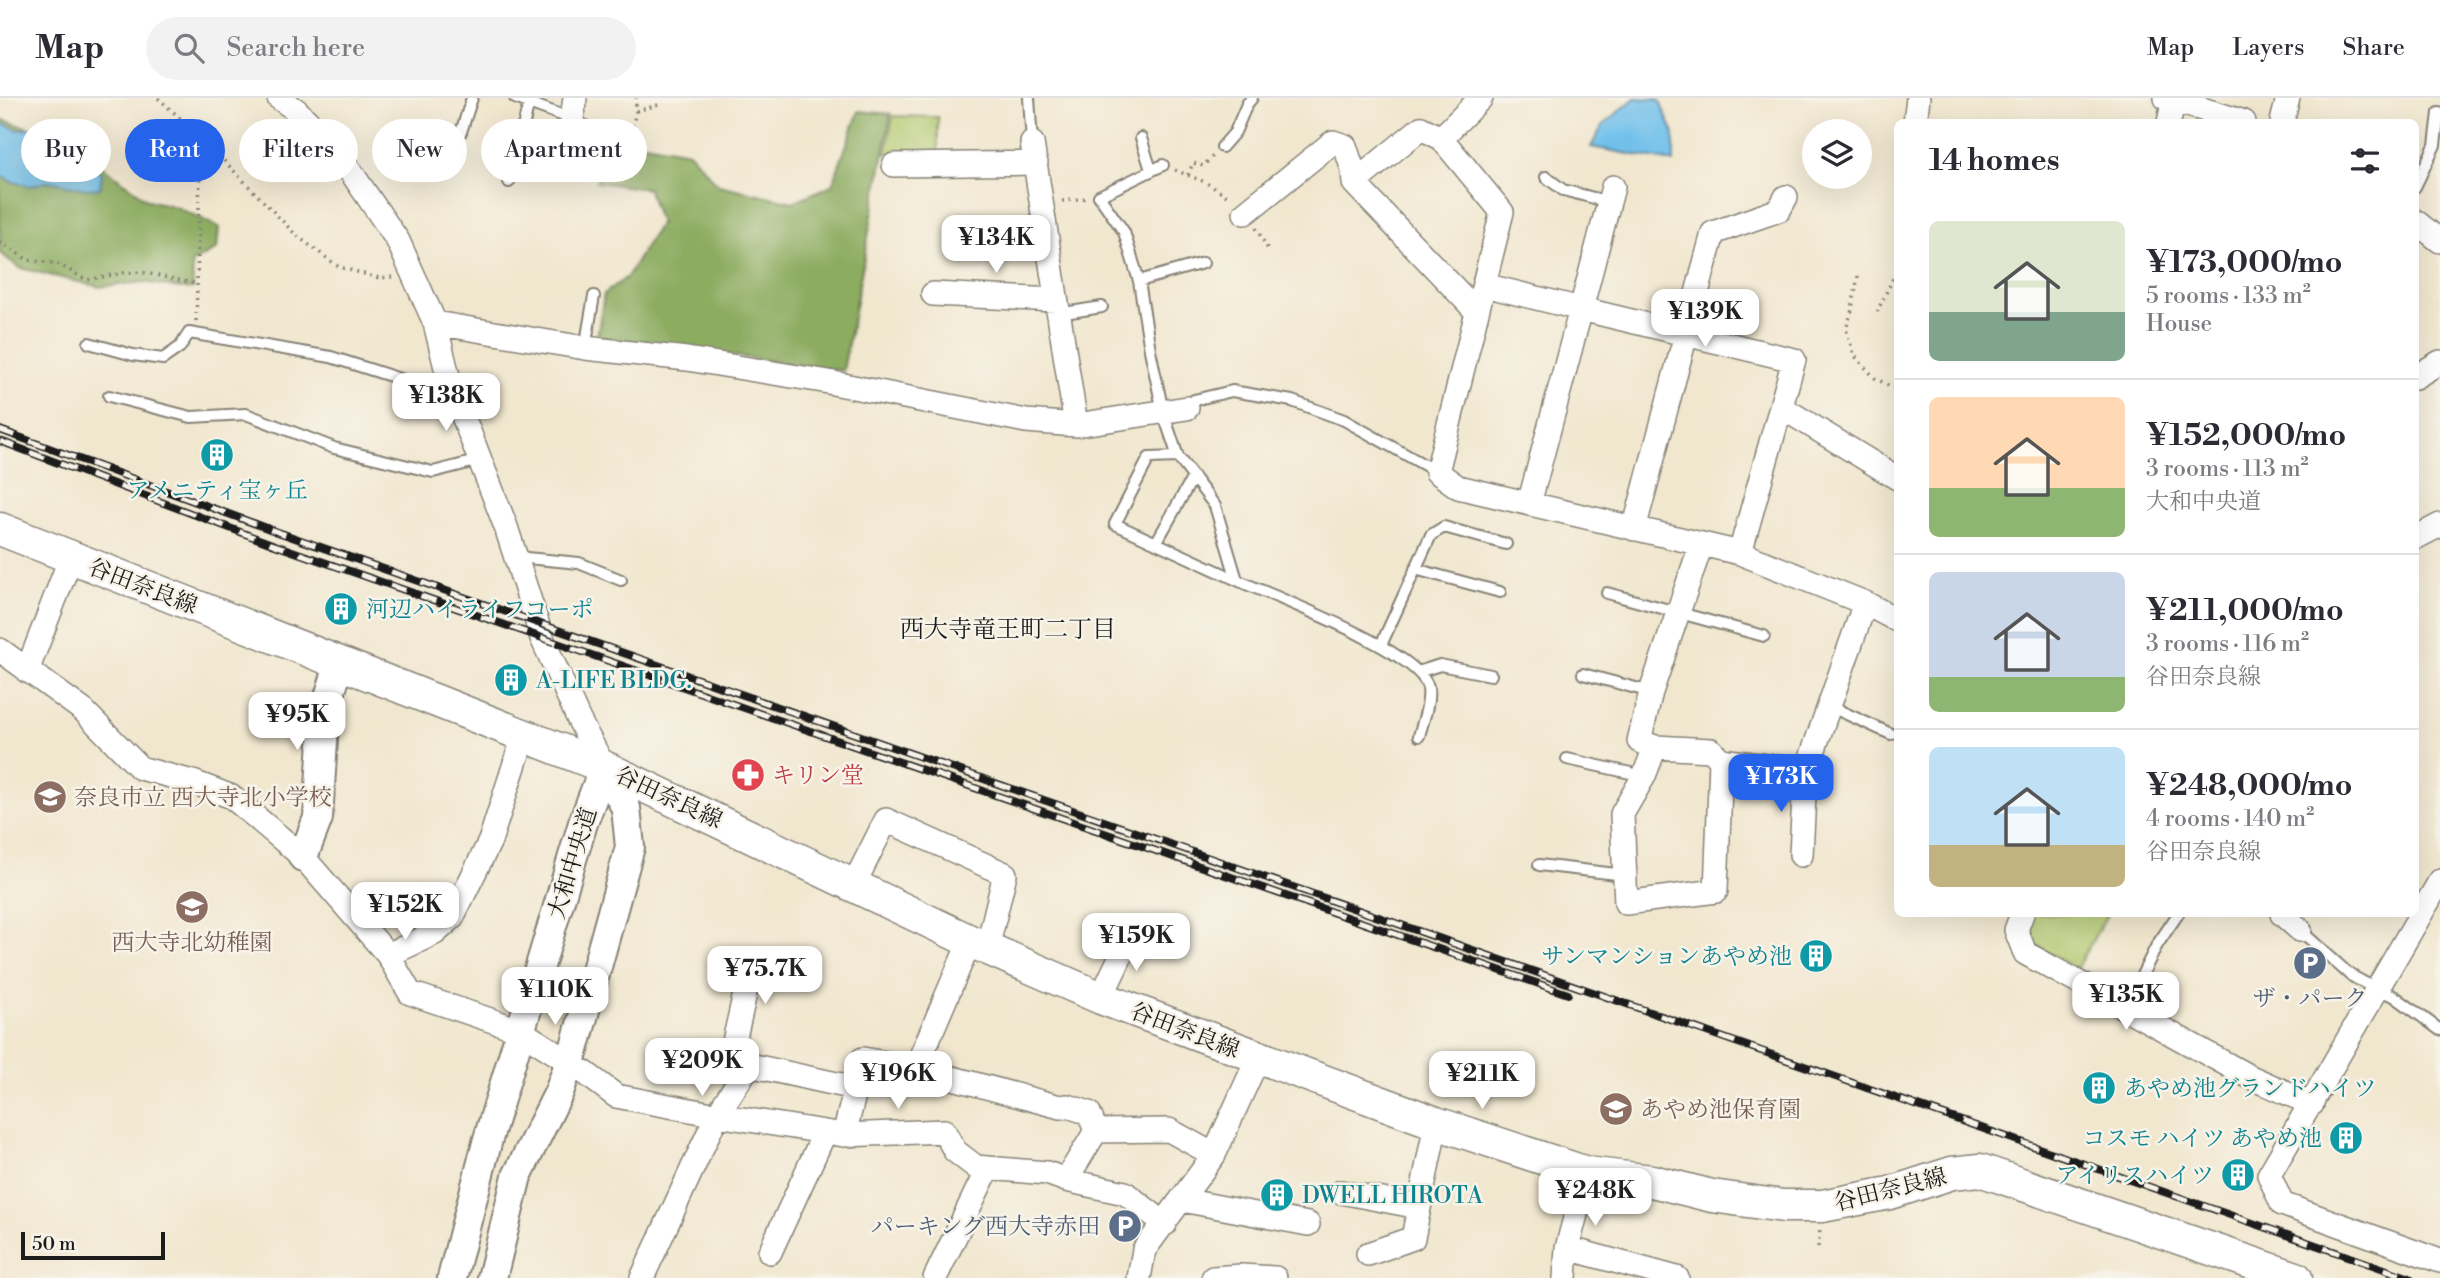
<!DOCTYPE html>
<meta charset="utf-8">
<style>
:root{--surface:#fff;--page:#f2f2f3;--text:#2b2b33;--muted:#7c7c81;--line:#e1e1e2;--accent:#2563eb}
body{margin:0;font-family:"Libre Bodoni","Noto Serif JP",serif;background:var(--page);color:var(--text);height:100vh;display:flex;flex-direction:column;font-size:26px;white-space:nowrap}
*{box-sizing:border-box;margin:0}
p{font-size:23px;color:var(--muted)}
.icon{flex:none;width:38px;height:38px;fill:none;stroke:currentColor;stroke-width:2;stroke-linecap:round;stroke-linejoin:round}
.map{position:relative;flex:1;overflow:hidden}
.side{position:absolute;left:1894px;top:21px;width:525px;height:798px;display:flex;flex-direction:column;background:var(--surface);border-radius:10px;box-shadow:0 7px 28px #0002}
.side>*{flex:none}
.banner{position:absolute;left:21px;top:21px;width:665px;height:63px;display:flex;gap:14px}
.tools{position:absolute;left:1802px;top:21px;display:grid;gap:14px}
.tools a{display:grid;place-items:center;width:70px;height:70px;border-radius:50%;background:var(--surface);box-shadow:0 7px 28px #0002;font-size:35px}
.scale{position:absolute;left:21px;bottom:18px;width:144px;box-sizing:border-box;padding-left:7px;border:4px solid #1c1c1c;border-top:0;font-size:19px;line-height:24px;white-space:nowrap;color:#1c1c1c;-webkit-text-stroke:5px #f7f3e8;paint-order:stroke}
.price{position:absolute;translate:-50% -60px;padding:0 16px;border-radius:14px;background:#fff;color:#222;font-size:23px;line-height:46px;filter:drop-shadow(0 2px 4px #0008)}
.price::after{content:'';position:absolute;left:50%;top:42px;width:21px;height:16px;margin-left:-10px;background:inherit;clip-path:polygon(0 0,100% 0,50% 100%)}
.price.active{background:var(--accent);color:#fff}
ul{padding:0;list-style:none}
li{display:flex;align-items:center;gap:21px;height:175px;padding:0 35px}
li+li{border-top:2px solid var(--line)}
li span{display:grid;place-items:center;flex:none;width:196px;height:140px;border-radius:10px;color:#555}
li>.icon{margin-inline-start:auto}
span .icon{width:84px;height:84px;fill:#fffc;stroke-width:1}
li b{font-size:30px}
h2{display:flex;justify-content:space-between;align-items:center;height:84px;padding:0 35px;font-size:30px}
.chip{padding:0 24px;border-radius:32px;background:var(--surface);box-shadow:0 7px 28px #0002;font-size:24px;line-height:63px}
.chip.active{background:var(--accent);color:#fff}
header{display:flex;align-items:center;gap:42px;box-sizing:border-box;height:98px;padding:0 35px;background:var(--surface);border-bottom:2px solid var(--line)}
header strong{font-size:33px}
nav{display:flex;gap:38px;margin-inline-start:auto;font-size:24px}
.search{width:490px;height:63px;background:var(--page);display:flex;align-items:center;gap:18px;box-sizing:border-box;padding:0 24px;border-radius:38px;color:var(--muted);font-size:26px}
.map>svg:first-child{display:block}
.green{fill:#b0c76c;stroke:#667244;stroke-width:2}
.forest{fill:#8cac60;stroke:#54643e;stroke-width:2}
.water{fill:#70c0eb;stroke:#466e84;stroke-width:2}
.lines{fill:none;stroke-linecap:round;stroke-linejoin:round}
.service-casing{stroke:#868276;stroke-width:14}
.minor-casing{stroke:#868276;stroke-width:26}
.tertiary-casing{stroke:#868276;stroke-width:32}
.secondary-casing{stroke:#868276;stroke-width:35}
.path{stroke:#868276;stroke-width:3.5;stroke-dasharray:2 5;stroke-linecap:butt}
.service{stroke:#fff;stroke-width:10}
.minor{stroke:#fff;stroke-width:23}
.tertiary{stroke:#fff;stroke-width:28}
.secondary{stroke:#fff;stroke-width:32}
.rail-casing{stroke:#1c1c1c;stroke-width:8}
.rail{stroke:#f7f3e8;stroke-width:5;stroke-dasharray:16;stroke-linecap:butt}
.labels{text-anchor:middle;stroke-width:5;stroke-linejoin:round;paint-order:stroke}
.culture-label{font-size:23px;fill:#0d838f;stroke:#f7f3e8;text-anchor:start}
.street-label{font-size:23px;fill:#1c1c1c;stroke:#f7f3e8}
.health-label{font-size:23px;fill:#be3a42;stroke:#f7f3e8;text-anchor:start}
.education-label{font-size:23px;fill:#785e54;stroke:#f7f3e8;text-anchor:start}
.service-label{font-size:23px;fill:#4e5e75;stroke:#f7f3e8}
.neighbourhood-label{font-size:24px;fill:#1c1c1c;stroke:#f7f3e8}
</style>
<header>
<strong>Map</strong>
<div class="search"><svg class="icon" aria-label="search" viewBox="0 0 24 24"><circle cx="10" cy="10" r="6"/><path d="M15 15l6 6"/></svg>Search here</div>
<nav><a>Map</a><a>Layers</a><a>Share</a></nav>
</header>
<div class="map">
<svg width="2440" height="1180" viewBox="0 0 2440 1180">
<rect width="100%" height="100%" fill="#f7f3e8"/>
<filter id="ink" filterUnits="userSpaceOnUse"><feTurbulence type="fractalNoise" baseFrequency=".0143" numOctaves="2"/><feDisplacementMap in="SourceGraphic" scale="14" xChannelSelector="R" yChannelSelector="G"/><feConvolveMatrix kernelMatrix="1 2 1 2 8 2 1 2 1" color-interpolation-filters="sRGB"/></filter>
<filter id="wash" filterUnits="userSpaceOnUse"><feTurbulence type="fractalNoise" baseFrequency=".00686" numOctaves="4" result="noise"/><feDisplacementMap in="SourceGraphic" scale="28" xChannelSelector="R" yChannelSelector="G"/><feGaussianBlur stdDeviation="1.57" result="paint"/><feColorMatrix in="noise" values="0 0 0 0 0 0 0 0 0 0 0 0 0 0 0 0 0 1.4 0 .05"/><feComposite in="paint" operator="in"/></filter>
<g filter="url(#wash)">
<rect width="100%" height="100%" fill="#f1e7cf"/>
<path class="green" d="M893,18L938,19V57L886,56Z
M2031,816H2106L2107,817L2076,871L2031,844L2025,832Z"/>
<path class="forest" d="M859,13L891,16L843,273L597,239L604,196L627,179L660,125L648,91L596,84L611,40L689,54L718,87L793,104L832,87Z
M0,21L66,42L148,102L176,109L219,129L217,151L192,164L193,190L185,191L144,184L100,189L20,170L0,155Z"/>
<path class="water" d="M1635,0L1655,1L1660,3L1674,36V64L1591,49L1603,27Z
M0,25L19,32L32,30L64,41L86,56L102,76L100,90L86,91L49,83L31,88L10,83L0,77Z"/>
</g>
<g filter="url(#ink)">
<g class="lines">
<g class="service-casing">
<path id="service" d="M515,0L572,21L605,39L593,70
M1029,0L1032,45
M461,34L472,0
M1141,40L1151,72
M1222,49L1235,34L1247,6L1252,0
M1163,67L1099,98L1124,134L1139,183L1150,252L1163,314L1178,359L1215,408L1237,482C1272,498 1422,554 1428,590C1430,605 1423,623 1419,638
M1546,79L1563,92L1609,104
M509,84L529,5
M2415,89L2435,47L2439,15
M1139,183L1203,165
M1058,216L1102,209
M89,245L133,257L163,261L180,249L189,235L331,259L419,287L449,282
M585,250L594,198
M109,298L191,319L246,316L334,350L433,374L480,362
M1187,310L1194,302L1232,293L1292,303L1344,322L1437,374
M1178,359L1149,360L1115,426L1237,482
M1156,445L1193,379
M516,459L579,465L621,482
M1415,471L1500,494
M1607,495L1764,538
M1381,547L1431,437L1444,429L1506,446
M1418,574L1440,567L1491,577
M1583,576L1651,594
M1829,608L1891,636
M1567,661L1644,678
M1539,767L1625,777
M2300,832L2350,877L2376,891L2394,898L2440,932
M2126,909L2157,847L2178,816"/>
</g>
<g class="minor-casing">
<path id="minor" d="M279,0L296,12L336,52L398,143L435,225L449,282L506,429L542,540L579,622L604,669
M1481,0L1441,40L1502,114L1437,374L1458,389L1740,455L1865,505L1897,522
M2166,0L2244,24
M572,21L575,0
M1915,24L1918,0
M2169,24L2174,0
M2282,24L2288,0
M1032,45L1076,327
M894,67L1036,65
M1354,85L1421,30L1441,40
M1245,115L1333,44L1345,48L1353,72L1354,85L1477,214
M2415,123L2440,143
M1484,187L1581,211L1613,89
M933,196L1056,202
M435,225L585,250L687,261L823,283L1026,323L1076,327L1187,310
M2415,279L2440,264
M1781,309L1897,380
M1529,406L1581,211L1794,262L1740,455
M1634,431L1713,135L1779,112L1786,99
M2415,440L2440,427
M1701,447L1651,594L1639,643L1655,649L1711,652L1721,662L1793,671L1805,677L1865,505
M0,552L84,613L140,670L193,684L232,699L303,759L388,857L410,895L505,927
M27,573L71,459
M1655,649L1644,678L1622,716L1626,805L1716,793L1721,662
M1801,757L1805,677
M2440,783L2269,1077L2282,1106L2440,1163
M853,788L886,722L1005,776L987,851
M2022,816L2016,832L2025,855L2248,978L2312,1006
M2282,816L2300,832
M388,857L435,835L452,820L490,743L524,637
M1101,900L1133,832
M530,939L560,958
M749,967L730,961L752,865
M916,970L970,843
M584,974L616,998L717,1017L844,1037L944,1033L955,1053L976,1069L1047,1075L1066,1082L1125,1095L1165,1126
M844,1037L863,961L916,970L1060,1009L1068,1008L1089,1015L1096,1033
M1066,1082L1096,1033L1169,1032L1214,1057
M1341,1094L1419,1109
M1182,1102L1308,1126
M1567,1150L1677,1180
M770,1154L825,1034
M1368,1156L1413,1140L1436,1025
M642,1180L717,1017L749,967L855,990
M935,1180L988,1070
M1139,1180L1144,1152L1214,1057L1258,960
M1213,1180L1241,1178L1275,1180
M1565,1180L1567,1150L1587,1075"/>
</g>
<g class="tertiary-casing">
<path id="tertiary" d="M303,759L318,720L325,611L340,565
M452,1180L488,1041L583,725L604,669
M492,1180L517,1078L559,994L574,952L630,749L626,710L604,669"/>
</g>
<g class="secondary-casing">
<path id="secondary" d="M0,431L604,669L970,843L1101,900L1436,1025L1587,1075L1652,1083L1712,1098L1783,1108H1822L1890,1095L1952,1075L1980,1072L2296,1180"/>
</g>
<path class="path" d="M158,0L201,39L297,138L339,169L379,180L393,179
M636,13L662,6
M620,38L630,39L636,13V0
M1175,72L1205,84L1230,100
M1188,77L1193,65L1203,68L1213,58
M1062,103L1086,100
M1256,130L1269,153
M0,144L28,162L58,166L87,182L122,175L141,174L197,186
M1858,178L1851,216L1846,231L1854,257L1875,280L1897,292
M1877,214L1897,172
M196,223L201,39
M1818,1149L1820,1131"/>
<use href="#service" class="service"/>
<use href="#minor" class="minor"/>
<use href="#tertiary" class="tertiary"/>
<use href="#secondary" class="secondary"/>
<g class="rail-casing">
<path id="rail" d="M0,332L275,433L2410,1180
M0,343L272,446L1568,896"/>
</g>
<use href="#rail" class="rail"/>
</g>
</g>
<defs>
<g id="building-disc" transform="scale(1.75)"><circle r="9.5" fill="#0f9aa8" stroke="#f7f3e8"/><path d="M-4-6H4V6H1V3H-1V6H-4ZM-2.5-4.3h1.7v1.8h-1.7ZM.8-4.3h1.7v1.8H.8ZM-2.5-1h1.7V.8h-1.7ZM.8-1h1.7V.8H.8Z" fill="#fff"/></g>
<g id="pharmacy-disc" transform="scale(1.75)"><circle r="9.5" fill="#e0444e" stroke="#f7f3e8"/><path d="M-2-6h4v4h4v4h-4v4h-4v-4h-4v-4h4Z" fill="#fff"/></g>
<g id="school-disc" transform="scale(1.75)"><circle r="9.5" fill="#8d6e63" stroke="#f7f3e8"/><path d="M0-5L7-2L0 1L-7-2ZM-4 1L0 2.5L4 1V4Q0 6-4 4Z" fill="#fff"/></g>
<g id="parking-disc" transform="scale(1.75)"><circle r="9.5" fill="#5c6f8a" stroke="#f7f3e8"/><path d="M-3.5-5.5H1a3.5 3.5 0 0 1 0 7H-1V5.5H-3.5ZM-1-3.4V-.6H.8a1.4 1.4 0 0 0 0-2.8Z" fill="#fff"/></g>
</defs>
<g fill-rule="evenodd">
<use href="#building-disc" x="217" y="357"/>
<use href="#building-disc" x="341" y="511"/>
<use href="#building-disc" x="511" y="582"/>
<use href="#pharmacy-disc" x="748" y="677"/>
<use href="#school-disc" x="50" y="699"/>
<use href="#school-disc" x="192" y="809"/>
<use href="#building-disc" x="1816" y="858"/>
<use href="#parking-disc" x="2310" y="865"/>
<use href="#building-disc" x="2099" y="990"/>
<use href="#school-disc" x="1616" y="1011"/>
<use href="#building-disc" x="2346" y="1040"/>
<use href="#building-disc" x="2238" y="1077"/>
<use href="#building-disc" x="1277" y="1097"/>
<use href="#parking-disc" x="1125" y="1128"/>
</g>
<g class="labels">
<g class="culture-label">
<text x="217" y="400" text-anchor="middle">アメニティ宝ヶ丘</text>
<text x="366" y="519">河辺ハイライフコーポ</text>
<text x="536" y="590">A-LIFE BLDG.</text>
<text x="1792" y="866" text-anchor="end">サンマンションあやめ池</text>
<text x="2124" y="998">あやめ池グランドハイツ</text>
<text x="2322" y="1048" text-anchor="end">コスモ ハイツ あやめ池</text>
<text x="2214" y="1085" text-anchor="end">アイリスハイツ</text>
<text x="1302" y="1105">DWELL HIROTA</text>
</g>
<g class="street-label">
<text transform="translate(143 488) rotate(21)" y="8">谷田奈良線</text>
<text transform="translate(669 699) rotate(25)" y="8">谷田奈良線</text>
<text transform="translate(572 765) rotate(-73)" y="8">大和中央道</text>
<text transform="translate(1185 932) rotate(21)" y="8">谷田奈良線</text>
<text transform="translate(1890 1091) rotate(-14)" y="8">谷田奈良線</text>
</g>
<g class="health-label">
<text x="772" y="685">キリン堂</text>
</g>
<g class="education-label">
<text x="74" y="707">奈良市立 西大寺北小学校</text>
<text x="192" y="852" text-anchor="middle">西大寺北幼稚園</text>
<text x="1640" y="1019">あやめ池保育園</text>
</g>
<g class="service-label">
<text x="2310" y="908">ザ・パーク</text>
<text x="1100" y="1136" text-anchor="end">パーキング西大寺赤田</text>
</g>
<g class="neighbourhood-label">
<text x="1008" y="539">西大寺竜王町二丁目</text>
</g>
</g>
</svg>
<div class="tools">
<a><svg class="icon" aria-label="layers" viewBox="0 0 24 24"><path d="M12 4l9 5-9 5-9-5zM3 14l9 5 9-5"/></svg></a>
</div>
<div class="scale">50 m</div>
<b class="price" style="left:996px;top:177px">¥134K</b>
<b class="price" style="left:1705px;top:251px">¥139K</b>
<b class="price" style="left:446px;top:335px">¥138K</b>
<b class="price" style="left:297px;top:654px">¥95K</b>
<b class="price active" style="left:1781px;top:716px">¥173K</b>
<b class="price" style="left:405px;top:844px">¥152K</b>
<b class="price" style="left:1136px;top:875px">¥159K</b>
<b class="price" style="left:765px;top:908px">¥75.7K</b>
<b class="price" style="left:555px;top:929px">¥110K</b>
<b class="price" style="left:2126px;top:934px">¥135K</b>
<b class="price" style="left:702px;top:1000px">¥209K</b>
<b class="price" style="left:898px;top:1013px">¥196K</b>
<b class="price" style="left:1482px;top:1013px">¥211K</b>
<b class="price" style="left:1595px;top:1130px">¥248K</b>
<div class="banner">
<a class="chip">Buy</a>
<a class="chip active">Rent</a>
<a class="chip">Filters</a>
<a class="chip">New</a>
<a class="chip">Apartment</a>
</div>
<section class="side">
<h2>14 homes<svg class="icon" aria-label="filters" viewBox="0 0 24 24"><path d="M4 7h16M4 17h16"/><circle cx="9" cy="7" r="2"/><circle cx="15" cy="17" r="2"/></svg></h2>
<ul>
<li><span style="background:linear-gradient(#dfe7d0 65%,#7fa58c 0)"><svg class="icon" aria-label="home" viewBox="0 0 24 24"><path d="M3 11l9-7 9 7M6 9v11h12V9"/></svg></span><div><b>¥173,000/mo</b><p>5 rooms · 133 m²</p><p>House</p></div></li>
<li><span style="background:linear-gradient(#ffd9b3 65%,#8fb573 0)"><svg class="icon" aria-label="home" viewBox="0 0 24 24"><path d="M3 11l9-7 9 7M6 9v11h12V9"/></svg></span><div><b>¥152,000/mo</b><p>3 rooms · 113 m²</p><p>大和中央道</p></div></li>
<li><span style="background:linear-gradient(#c9d6e8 75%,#8fb573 0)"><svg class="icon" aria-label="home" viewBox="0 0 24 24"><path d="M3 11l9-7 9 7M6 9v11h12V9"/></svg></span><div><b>¥211,000/mo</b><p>3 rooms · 116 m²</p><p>谷田奈良線</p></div></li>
<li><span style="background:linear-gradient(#bfe0f5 70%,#c2b280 0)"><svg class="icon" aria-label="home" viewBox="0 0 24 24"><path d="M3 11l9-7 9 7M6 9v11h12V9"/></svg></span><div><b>¥248,000/mo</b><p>4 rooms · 140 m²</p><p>谷田奈良線</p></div></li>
</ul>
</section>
</div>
